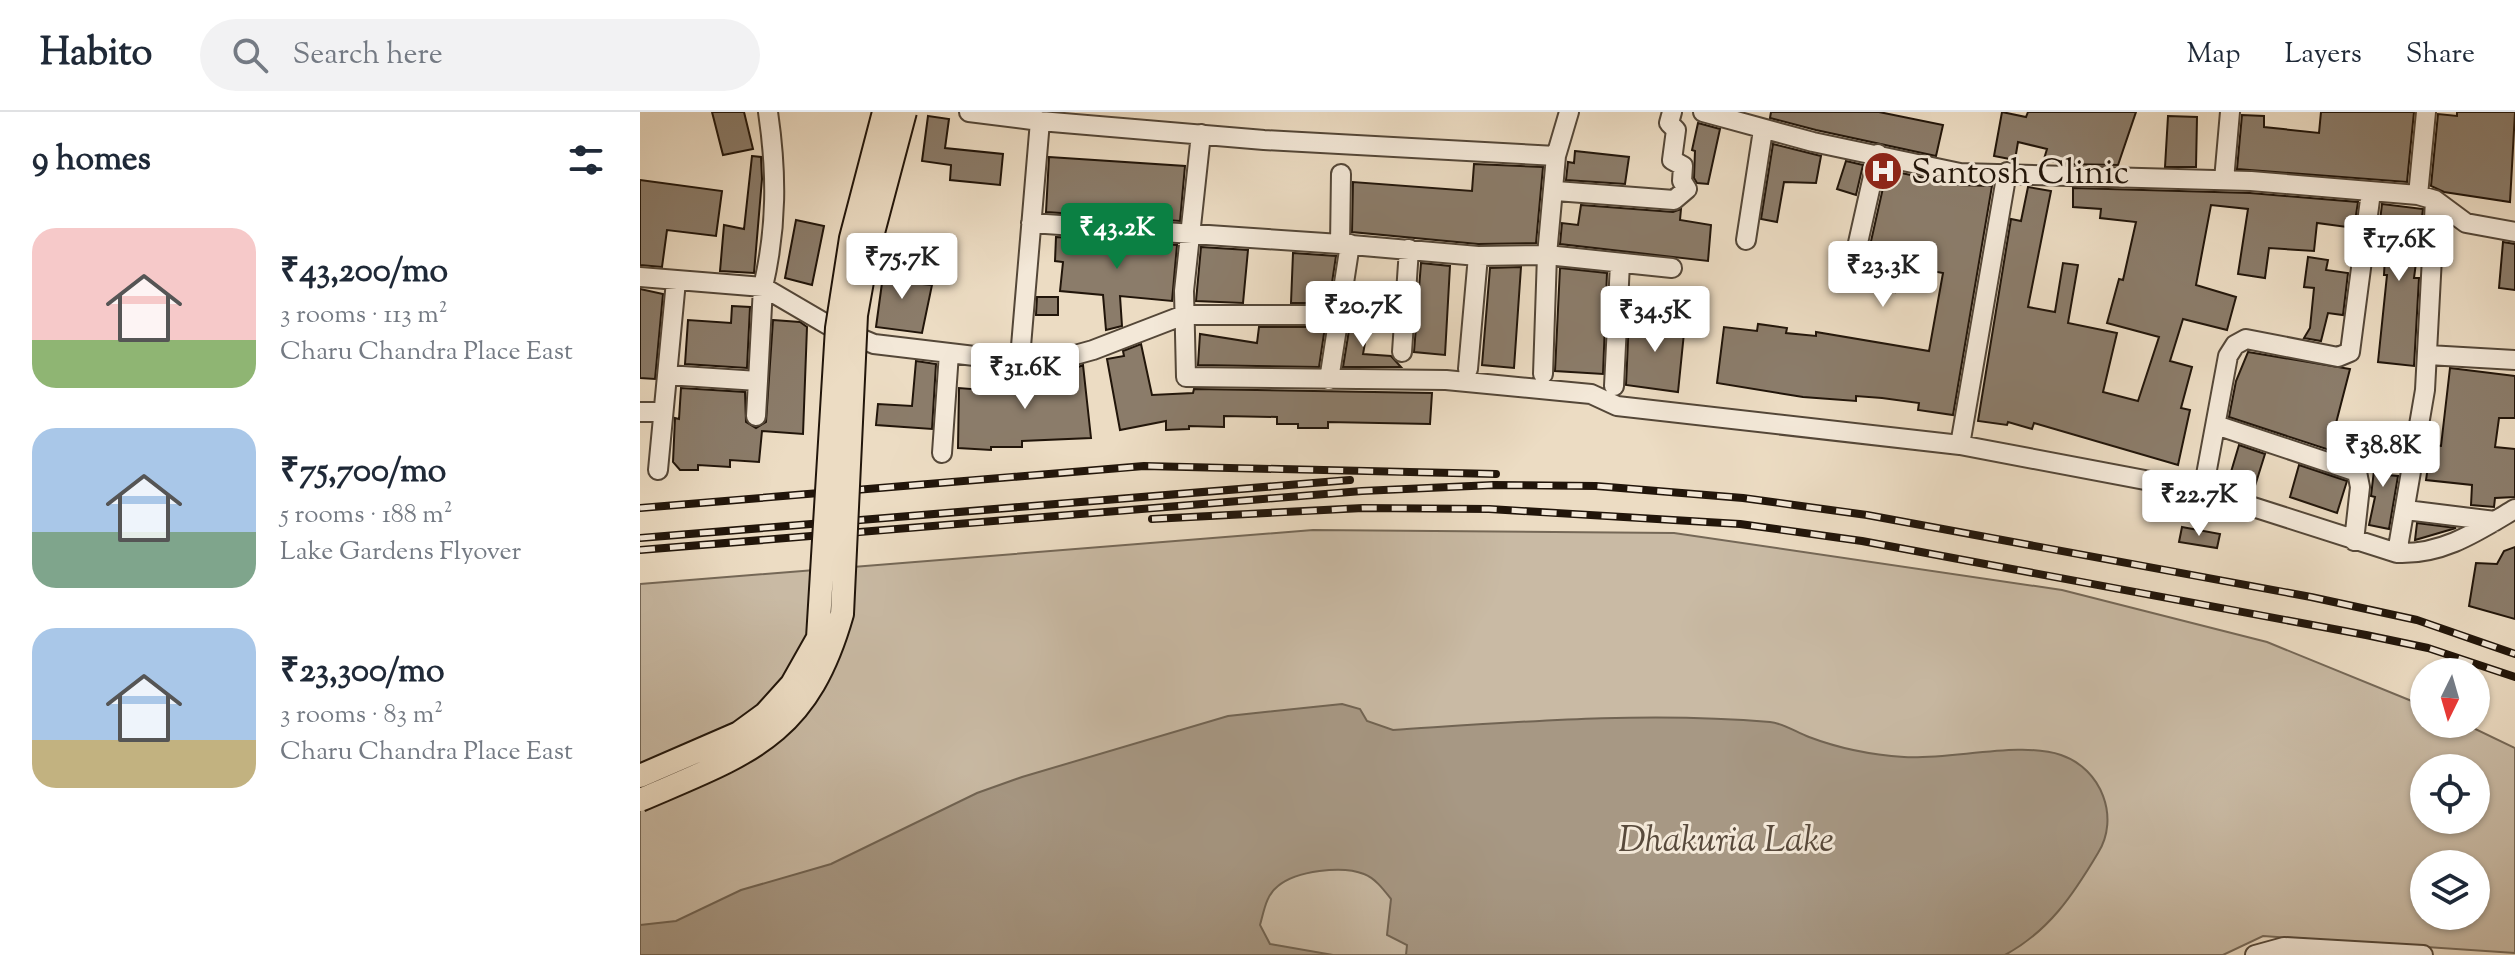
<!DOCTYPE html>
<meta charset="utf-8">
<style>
:root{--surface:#fff;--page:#f2f2f3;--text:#1f2937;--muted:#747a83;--line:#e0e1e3;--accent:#0b8043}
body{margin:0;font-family:"Sorts Mill Goudy",serif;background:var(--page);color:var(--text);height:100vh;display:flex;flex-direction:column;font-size:30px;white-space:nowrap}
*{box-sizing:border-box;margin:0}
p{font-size:26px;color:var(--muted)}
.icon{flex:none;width:44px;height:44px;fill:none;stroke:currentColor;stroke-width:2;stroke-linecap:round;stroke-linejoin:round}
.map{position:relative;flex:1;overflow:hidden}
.side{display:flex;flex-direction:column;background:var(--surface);width:640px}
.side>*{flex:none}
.needle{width:52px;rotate:185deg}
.fabs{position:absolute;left:1770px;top:546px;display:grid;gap:16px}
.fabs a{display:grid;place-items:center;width:80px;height:80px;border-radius:50%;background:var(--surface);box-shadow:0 2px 6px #0004;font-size:40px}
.price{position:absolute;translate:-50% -68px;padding:0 18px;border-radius:8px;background:#fff;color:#222;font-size:26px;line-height:52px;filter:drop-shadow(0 2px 4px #0008)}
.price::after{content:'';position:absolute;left:50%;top:48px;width:24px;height:18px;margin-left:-12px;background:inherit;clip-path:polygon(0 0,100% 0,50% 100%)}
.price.active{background:var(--accent);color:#fff}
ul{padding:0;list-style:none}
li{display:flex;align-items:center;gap:24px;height:200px;padding:0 32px}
li span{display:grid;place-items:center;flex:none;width:224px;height:160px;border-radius:24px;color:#555}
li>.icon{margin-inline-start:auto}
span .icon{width:96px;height:96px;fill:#fffc;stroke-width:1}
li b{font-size:34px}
h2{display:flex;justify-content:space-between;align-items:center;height:96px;padding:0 32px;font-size:34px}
header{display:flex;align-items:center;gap:48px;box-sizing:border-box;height:112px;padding:0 40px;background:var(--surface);border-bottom:2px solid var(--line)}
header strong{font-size:38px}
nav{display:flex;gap:44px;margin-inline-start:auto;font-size:28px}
.search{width:560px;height:72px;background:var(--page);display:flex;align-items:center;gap:20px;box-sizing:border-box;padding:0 28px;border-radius:44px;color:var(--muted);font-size:30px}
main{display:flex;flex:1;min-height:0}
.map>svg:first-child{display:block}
.green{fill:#c9baa4;stroke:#756857;stroke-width:2;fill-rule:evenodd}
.water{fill:#a79884;stroke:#716453;stroke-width:2}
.building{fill:#8b7c6a;stroke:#21150a;stroke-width:2}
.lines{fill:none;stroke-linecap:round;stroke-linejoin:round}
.minor-casing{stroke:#544738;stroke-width:22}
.minor{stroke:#f3e8d8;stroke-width:18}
.rail-casing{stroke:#21150a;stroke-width:8}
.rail{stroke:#f3e8d8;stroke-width:5;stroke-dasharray:15;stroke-linecap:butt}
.major-bridge-casing{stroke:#21150a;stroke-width:26;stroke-linecap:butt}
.major-bridge{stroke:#ecdcc3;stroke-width:22}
.labels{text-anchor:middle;stroke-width:6;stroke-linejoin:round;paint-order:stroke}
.poi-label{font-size:34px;fill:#21150a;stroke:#f3e8d8;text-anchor:start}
.water-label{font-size:36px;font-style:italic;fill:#57493b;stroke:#f3e8d8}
</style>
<header>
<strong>Habito</strong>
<div class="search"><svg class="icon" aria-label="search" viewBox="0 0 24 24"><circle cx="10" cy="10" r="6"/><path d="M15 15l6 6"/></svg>Search here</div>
<nav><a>Map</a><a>Layers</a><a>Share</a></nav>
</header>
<main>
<section class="side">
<h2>9 homes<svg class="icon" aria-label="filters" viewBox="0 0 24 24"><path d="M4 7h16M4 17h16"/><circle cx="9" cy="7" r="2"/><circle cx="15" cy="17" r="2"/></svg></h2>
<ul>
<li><span style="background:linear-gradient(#f6c9c9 70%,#8fb573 0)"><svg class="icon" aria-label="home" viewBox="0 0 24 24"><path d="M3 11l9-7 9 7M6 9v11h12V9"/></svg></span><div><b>₹43,200/mo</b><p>3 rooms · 113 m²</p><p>Charu Chandra Place East</p></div></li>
<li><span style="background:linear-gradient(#a9c7e8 65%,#7fa58c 0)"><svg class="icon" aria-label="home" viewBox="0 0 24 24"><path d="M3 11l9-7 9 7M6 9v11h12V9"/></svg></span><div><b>₹75,700/mo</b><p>5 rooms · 188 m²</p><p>Lake Gardens Flyover</p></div></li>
<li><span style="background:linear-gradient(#a9c7e8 70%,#c2b280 0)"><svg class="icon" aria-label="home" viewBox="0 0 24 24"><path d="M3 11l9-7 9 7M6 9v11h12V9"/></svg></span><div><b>₹23,300/mo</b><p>3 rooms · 83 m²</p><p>Charu Chandra Place East</p></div></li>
</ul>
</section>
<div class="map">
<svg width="1875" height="843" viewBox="0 0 1875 843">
<rect width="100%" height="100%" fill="#ecdcc3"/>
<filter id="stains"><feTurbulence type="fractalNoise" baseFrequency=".0025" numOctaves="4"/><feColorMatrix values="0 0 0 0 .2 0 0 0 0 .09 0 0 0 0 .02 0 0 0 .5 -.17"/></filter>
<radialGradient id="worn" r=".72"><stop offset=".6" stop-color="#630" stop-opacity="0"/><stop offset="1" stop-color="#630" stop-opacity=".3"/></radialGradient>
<path class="green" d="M673,418L1034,421L1422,478L1627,530L1784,594V612H1825L1875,636V841L1623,824L1583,843H0V472ZM1784,656H1836V708H1784ZM1784,752H1836V804H1784Z"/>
<path class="water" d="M702,592L720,597L727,609L753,618C877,610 1006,599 1130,610C1143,611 1156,620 1169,625C1198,636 1233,643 1264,645C1309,648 1382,629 1421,643C1462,657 1480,706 1458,741C1433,783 1409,819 1365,843H766L767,833L747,823L751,787C744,778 735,766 724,762C702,753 656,759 638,774C626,783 624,799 620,813L630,832L693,843H0V813L36,809L101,778L191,752L337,681L382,665L588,604Z"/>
<path class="building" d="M72,0H104L113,37L83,43Z
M1131,0H1239L1303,13L1296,44L1176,18L1130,6Z
M1362,0L1386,5L1388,0H1496L1478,53L1423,52L1404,47L1407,37L1378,30L1375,48L1354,44Z
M1681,0H1774L1767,70L1597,57L1602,3L1624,4V15L1679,21Z
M1817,0H1875L1870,90L1804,80L1791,74L1798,2L1817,4Z
M288,4L309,7L305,36L363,42L360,73L310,68L311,53L282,49Z
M1528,4L1557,5L1556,55H1525Z
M1058,11L1080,17L1068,72L1057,71L1054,66L1055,39L1052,38Z
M1133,32L1181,44L1176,71L1144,70L1137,110L1121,107Z
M935,39L989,45L985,72L926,68L928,50L934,51Z
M112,44L121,45L122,67L114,161L80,159L84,113L104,117Z
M409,45L545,54L540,109L406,100Z
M1206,49L1223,53L1216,83L1197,77Z
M834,52L903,55L896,131L838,132L712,120L713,70L832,79Z
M1247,58L1318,73L1352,74L1313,303L1278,298L1279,291L1242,286L1216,284V289L1163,285L1077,271L1084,215L1117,219L1118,212L1147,216L1146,221L1176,224V220L1289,239L1303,161L1259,153L1255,180L1215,174L1216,164L1225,156Z
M0,68L82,79L76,124L27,118L22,155L0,153Z
M1388,75L1411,79L1388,195L1415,200L1423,151L1438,153L1428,211L1477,221L1463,280L1498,289L1519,225L1467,211L1479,167L1483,168L1496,110L1460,106L1461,97L1433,95V76L1610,81L1718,90L1714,116L1677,111L1674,139L1629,136L1625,166L1598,162L1608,97L1571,93L1556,173L1596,185L1587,218L1543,207L1530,249L1552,255L1541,296L1550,298L1538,353L1394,311L1392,317L1368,310L1367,313L1338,309L1371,107L1381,109Z
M1742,92L1783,97L1774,166H1779L1774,254L1738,250L1747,163H1744L1745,144L1736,143Z
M941,93L1033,100L1041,97L1040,108L1071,113L1068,149L920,132L922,111L938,113Z
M156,108L184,114L172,173L145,166Z
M416,125L537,133L532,189L480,184L482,214L466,218L463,183L420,179L423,150L415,149Z
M1863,130L1875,132V178L1859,176Z
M561,135L608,138L603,191L556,189Z
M653,141L696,144L689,191H651Z
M1668,145L1688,148L1686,158L1708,161L1703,203L1688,201L1681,229L1664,226L1670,216L1674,176L1664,175Z
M245,149L267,152L264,170L292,173L282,221L236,215Z
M781,151L810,154L805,243L774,240Z
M881,155L874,256L842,253L850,156Z
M920,156L967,161L963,262L915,259Z
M0,177L23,182L15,267L0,266Z
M397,185H418V203H396Z
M92,194L110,195L107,256L45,252L48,208L91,211Z
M711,206L729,209L723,242L751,244L761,255H703Z
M989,207L1045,211L1038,280L986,273Z
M133,208L160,210L167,215L163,322L122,319L119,350L90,348V355L58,353V358H40L33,350L35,306L39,307L41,276L105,280L106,310L116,316L126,310Z
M619,215H685L679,255L558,253L560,222L617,231Z
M501,232L512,283L553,281L554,277L792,281L790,312L688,310V316H658V312H637V305L584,304V315L549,314V317L526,318V309L480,318L467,247L484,244L483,239Z
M1608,240L1710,257L1695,315L1711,319L1708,329L1718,331L1714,346L1589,305L1596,269Z
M276,249L296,252L292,317L236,313L238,292L272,294Z
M443,253L451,326L382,329V335H351V338L318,336L319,276L356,279V269H385V261L429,259Z
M1810,256L1875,264V306H1859L1855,335L1875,337V385L1855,386L1854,395L1831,393L1832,373L1786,368L1791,333L1801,334Z
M1599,333L1625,342L1614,377L1588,370Z
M1737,333L1752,335L1748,363L1758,364L1749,417L1729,413L1735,385L1731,384Z
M1659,353L1707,369L1697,401L1650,385Z
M1777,411L1816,416L1775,428Z
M1542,415L1580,422L1577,436L1539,430Z
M1875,435V507L1829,494L1836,451L1857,452L1864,439Z"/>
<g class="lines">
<g class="minor-casing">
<path id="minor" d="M329,0L400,9L380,246
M1063,0L1173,30L1320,61L1611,69L1778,83L1795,88L1826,111L1875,120
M400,9L624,28L916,44L929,0
M561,22L544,179L546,265L806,268L951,282L977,294L1320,333L1563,379L1757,441C1803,443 1838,419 1875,397
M701,62L700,132L838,144L907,143L1032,156
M1584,68L1590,0
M916,79L1034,88L1047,77L1042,69L1043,54L1032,48L1036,18L1029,11L1032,0
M1778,83L1786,0
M391,111L700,132
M1106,128L1123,18
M1213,153L1238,42
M0,165L123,175C137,115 137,61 128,0
M762,240L769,137
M1788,243L1875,248
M828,257L838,144
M903,262L907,143L916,44
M27,263L118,269L116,304
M689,268L710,132
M118,269L123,175L188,213L234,232L343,245L417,248L453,238L544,203H699
M974,274L980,151
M0,300H23
M1576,313L1717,360L1720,375L1714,429
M1320,333L1367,60
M302,341L309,241
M18,358L36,169
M1563,379L1588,244L1595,233L1606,227L1698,245L1710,240L1731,80
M1766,398L1855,409
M1757,441L1785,278L1795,88
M1615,843L1644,835L1783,843"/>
</g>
<use href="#minor" class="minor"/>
<g class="rail-casing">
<path id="rail" d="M0,396L504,354L856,362
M512,407L723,396L849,397L1100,412L1222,429L1726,523L1788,536L1875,565
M0,426L710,368
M0,438L722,379L853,373L956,374L1103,386L1227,403L1671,485L1777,508L1875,542"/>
</g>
<use href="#rail" class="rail"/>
<g class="major-bridge-casing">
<path id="major-bridge" d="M0,664L99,621L125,602L152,572L178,526L197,216L211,126L244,0
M0,688C109,641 167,625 202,502L216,203L226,147L265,0"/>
</g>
<use href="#major-bridge" class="major-bridge"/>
</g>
<defs>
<g id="hospital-disc" transform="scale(2)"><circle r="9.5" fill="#8f2418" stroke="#f3e8d8"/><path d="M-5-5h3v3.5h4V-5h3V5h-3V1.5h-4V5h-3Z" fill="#fff"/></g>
</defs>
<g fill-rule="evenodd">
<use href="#hospital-disc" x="1243" y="59"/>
</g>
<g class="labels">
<g class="poi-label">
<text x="1271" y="71">Santosh Clinic</text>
</g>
<g class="water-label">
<text x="1086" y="739">Dhakuria Lake</text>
</g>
</g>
<rect width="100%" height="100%" filter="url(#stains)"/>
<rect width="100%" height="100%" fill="url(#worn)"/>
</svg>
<div class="fabs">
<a><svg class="needle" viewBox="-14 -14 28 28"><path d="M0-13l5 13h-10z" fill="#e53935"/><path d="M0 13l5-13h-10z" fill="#747a83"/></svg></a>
<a><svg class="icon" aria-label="locate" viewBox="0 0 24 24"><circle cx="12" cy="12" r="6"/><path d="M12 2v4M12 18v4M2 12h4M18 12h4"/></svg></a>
<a><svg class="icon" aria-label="layers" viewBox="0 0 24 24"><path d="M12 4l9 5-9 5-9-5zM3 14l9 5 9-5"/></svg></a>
</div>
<b class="price active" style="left:477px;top:159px">₹43.2K</b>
<b class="price" style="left:1759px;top:171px">₹17.6K</b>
<b class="price" style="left:262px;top:189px">₹75.7K</b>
<b class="price" style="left:1243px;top:197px">₹23.3K</b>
<b class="price" style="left:723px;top:237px">₹20.7K</b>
<b class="price" style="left:1015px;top:242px">₹34.5K</b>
<b class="price" style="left:385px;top:299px">₹31.6K</b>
<b class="price" style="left:1743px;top:377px">₹38.8K</b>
<b class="price" style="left:1559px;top:426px">₹22.7K</b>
</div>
</main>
